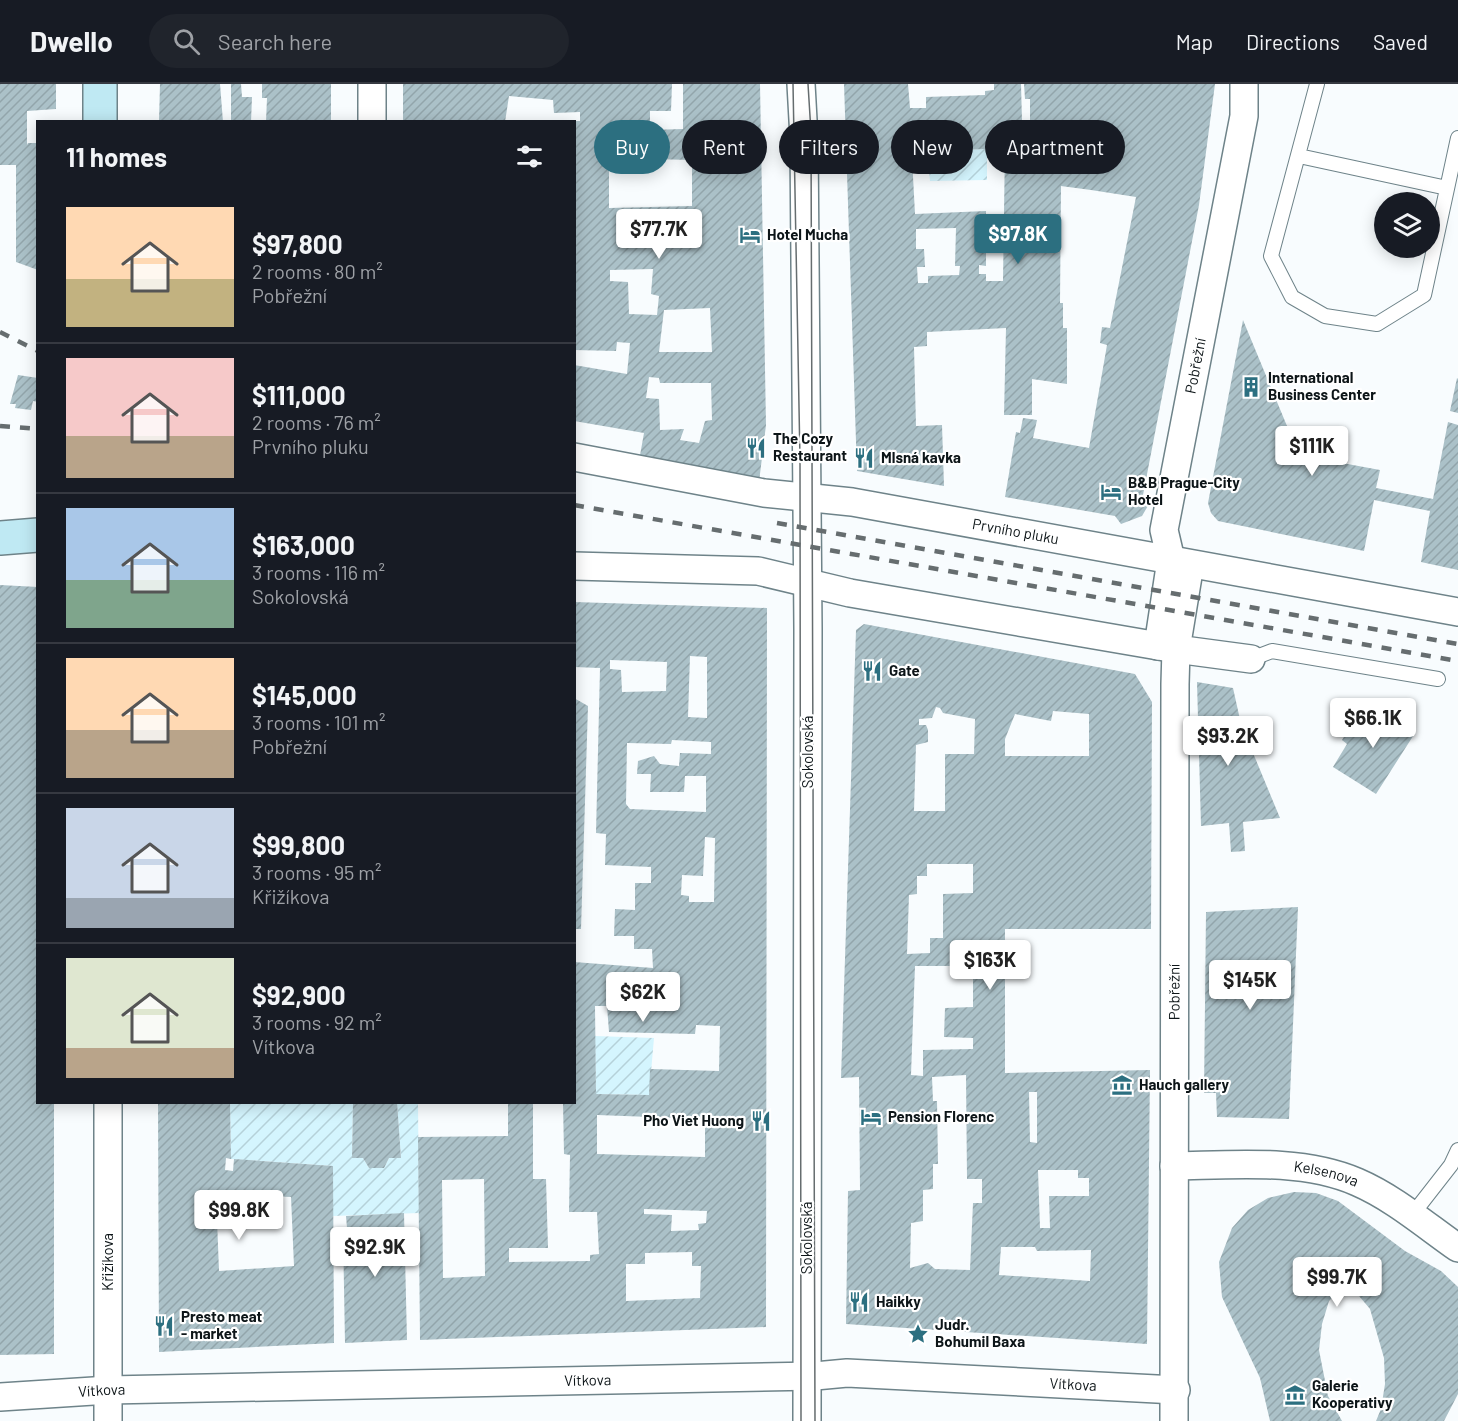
<!DOCTYPE html>
<meta charset="utf-8">
<style>
:root{--surface:#171b24;--page:#20242c;--text:#f1f3f6;--muted:#9ea1a6;--line:#363941;--accent:#2c6f80}
body{margin:0;font-family:Barlow,sans-serif;background:var(--page);color:var(--text);height:100vh;display:flex;flex-direction:column;font-size:22px;white-space:nowrap}
*{box-sizing:border-box;margin:0}
p{font-size:20px;color:var(--muted)}
.icon{flex:none;width:33px;height:33px;fill:none;stroke:currentColor;stroke-width:2;stroke-linecap:round;stroke-linejoin:round}
.map{position:relative;flex:1;overflow:hidden}
.details{position:absolute;left:36px;top:36px;width:540px;height:984px;display:flex;flex-direction:column;background:var(--surface);border-radius:0px;box-shadow:0 3px 15px #0003}
.details>*{flex:none}
.hud{position:absolute;left:594px;top:36px;width:570px;height:54px;display:flex;gap:12px}
.controls{position:absolute;left:1374px;top:108px;display:grid;gap:12px}
.controls a{display:grid;place-items:center;width:66px;height:66px;border-radius:50%;background:var(--surface);box-shadow:0 3px 15px #0003;font-size:30px}
.price{position:absolute;translate:-50% -51px;padding:0 14px;border-radius:6px;background:#fff;color:#222;font-size:20px;line-height:39px;filter:drop-shadow(0 2px 3px #0008)}
.price::after{content:'';position:absolute;left:50%;top:36px;width:18px;height:14px;margin-left:-9px;background:inherit;clip-path:polygon(0 0,100% 0,50% 100%)}
.price.selected{background:var(--accent);color:#fff}
ul{padding:0;list-style:none}
li{display:flex;align-items:center;gap:18px;height:150px;padding:0 30px}
li+li{border-top:2px solid var(--line)}
li span{display:grid;place-items:center;flex:none;width:168px;height:120px;border-radius:0px;color:#555}
li>.icon{margin-inline-start:auto}
span .icon{width:72px;height:72px;fill:#fffc;stroke-width:1}
li b{font-size:26px}
h2{display:flex;justify-content:space-between;align-items:center;height:72px;padding:0 30px;font-size:26px}
.pill{padding:0 21px;border-radius:27px;background:var(--surface);box-shadow:0 3px 15px #0003;font-size:21px;line-height:54px}
.pill.selected{background:var(--accent);color:#fff}
header{display:flex;align-items:center;gap:36px;box-sizing:border-box;height:84px;padding:0 30px;background:var(--surface);border-bottom:2px solid var(--line)}
header strong{font-size:28px}
nav{display:flex;gap:33px;margin-inline-start:auto;font-size:21px}
.search{width:420px;height:54px;background:var(--page);display:flex;align-items:center;gap:15px;box-sizing:border-box;padding:0 21px;border-radius:33px;color:var(--muted);font-size:22px}
.map>svg:first-child{display:block}
.garden{fill:url(#garden-furrows)}
.building{fill:url(#building-hatch);fill-rule:evenodd}
.lines{fill:none;stroke-linecap:round;stroke-linejoin:round}
.lane-casing{stroke:#6e8389;stroke-width:16}
.street-casing{stroke:#6e8389;stroke-width:30}
.secondary-casing{stroke:#6e8389;stroke-width:36}
.lane{stroke:#fff;stroke-width:14}
.street{stroke:#fff;stroke-width:27}
.secondary{stroke:#bfe9f3;stroke-width:33}
.tram{stroke:#666d6f;stroke-width:1.5}
.rail{stroke:#666d6f;stroke-width:4.5;stroke-dasharray:10 10;stroke-linecap:butt}
.labels{text-anchor:middle;stroke-width:4.5;stroke-linejoin:round;paint-order:stroke}
.poi-label{font-size:15px;font-weight:bold;fill:#0d1518;stroke:#fff;text-anchor:start}
.street-label{font-size:15px;fill:#0d1518;stroke:#fff}
</style>
<header>
<strong>Dwello</strong>
<div class="search"><svg class="icon" aria-label="search" viewBox="0 0 24 24"><circle cx="10" cy="10" r="6"/><path d="M15 15l6 6"/></svg>Search here</div>
<nav><a>Map</a><a>Directions</a><a>Saved</a></nav>
</header>
<div class="map">
<svg width="1458" height="1337" viewBox="0 0 1458 1337">
<defs>
<pattern id="garden-furrows" width="10" height="10" patternUnits="userSpaceOnUse" patternTransform="scale(1.5)"><rect width="10" height="10" fill="#d4f5fe"/><path d="M-1 1l2-2M0 10L10 0M9 11l2-2" fill="none" stroke="#b5d1d9"/></pattern>
<pattern id="building-hatch" width="6" height="6" patternUnits="userSpaceOnUse" patternTransform="scale(1.5)"><rect width="6" height="6" fill="#abc1c8"/><path d="M-1 1l2-2M0 6l6-6M5 7l2-2" fill="none" stroke="#92a5ab"/></pattern>
</defs>
<rect width="100%" height="100%" fill="#f8fcfe"/>
<path class="garden" d="M987,65V96L930,97L927,67Z
M595,952L654,954L649,1011L596,1010Z
M230,1019H353L352,1074H363L369,1084H384L389,1074H401L397,1019H418L419,1129L333,1132L332,1082L231,1075Z"/>
<path class="building" d="M0,0H56V25L27,27V61L28,59H38V186L16,178V81H0Z
M160,0H220L223,38H159Z
M231,0H241L242,13H252L251,38H231Z
M262,0H331V38H266L267,14H262Z
M403,0H672L671,27H650V46L683,45V0H760L766,341L759,398L639,377L644,349L574,337V281L627,290L630,259L617,258L616,267L574,266V37H580V28L554,29L553,16L509,12L505,38H403ZM609,74L692,76V122L609,124ZM653,185L651,210L659,212L657,231L629,230L628,198L610,197V186ZM710,224L712,268H659L664,226ZM649,293L659,294L660,299H711L712,336L705,337L699,359L680,356L684,345L660,346L659,315L646,314Z
M844,0H908L910,24H926V13L985,11V7L994,6V0H1021L1022,37H1025V40L1030,39V15H1025L1024,0H1215L1199,121L1143,411L1149,420L1142,432L1121,440L1115,432L1005,413L1016,348L1020,349L1023,334L1037,336L1033,354L1089,364L1107,261L1100,259L1102,243L1110,244L1136,113L1091,106L1061,102L1060,219H1063V244H1067V300L1032,295V331H1004L1006,244L927,248V262L914,263L916,342L942,341L944,402L857,387ZM911,55L927,56V67L987,65L988,60L1005,61L1003,197H986V190H979V181L986,182V127L915,130ZM956,144L955,182H960L959,191L928,192V199H918L917,183H925L924,165H916V145Z
M1243,236L1299,371L1380,386L1376,404L1433,415L1448,338L1458,341V486L1421,478L1430,427L1374,416L1364,467L1218,437L1211,429L1208,419Z
M18,291L38,294V318L33,317L31,326L15,324L16,320H10Z
M1457,294L1458,295V329L1450,327Z
M0,501L38,503V1018H54V1270L0,1271Z
M574,518L767,524L766,1243L420,1256L418,1053L508,1052V1018H533V1095H546L548,1164H509V1178L590,1177V1171L599,1170L597,1128H569L570,1071L564,1070L563,1018H574V878L653,884L652,865H634V852H614L615,825L635,826V799H651V783L605,781L606,750L596,749L600,584L574,583ZM690,572L707,573V634L688,633ZM610,576L667,578L666,607L622,608L621,586L610,585ZM672,656L711,658V670L680,669L679,682L660,680L654,672L638,677L637,690H651L650,708H684L685,692H706V728L630,725L626,720L627,659L671,660ZM705,753L715,754L714,818H689V812L681,811L682,791L703,792ZM595,922H607L609,948L695,950L696,941L720,942L719,987L650,985L649,1011L596,1010ZM597,1031L705,1035V1073L597,1070ZM484,1095L485,1192L443,1194L442,1096ZM644,1125L707,1127L706,1139L698,1140L699,1146L671,1147L672,1131L644,1130ZM692,1168V1182H701L700,1214L626,1217V1180H645V1169Z
M864,540L1135,590L1152,618L1151,845H1005V989L1150,986L1147,1260L846,1240L848,1107L860,1106L859,993L841,994L856,546ZM936,623L940,624L943,629L975,635L974,670H945V727H914L916,661L928,658V646L926,641H919V635L932,634ZM1053,627L1089,630V672H1005V655L1015,630L1051,637ZM927,780H973V809L943,810V854H930V869L907,870L909,811L917,810V792H927ZM915,882H973V923L945,924L944,953L973,954V965L923,966V992L911,991ZM966,991L967,1095H982V1119H973L970,1186L935,1185L928,1179L910,1184L911,1139L923,1137V1106L933,1105V1080H938L937,1017H933L932,993ZM1029,1008H1037V1059L1030,1058ZM1038,1086H1078V1094H1089V1112H1049L1050,1144H1040ZM1001,1163H1035L1037,1167L1091,1166L1090,1197L999,1191Z
M1197,598L1233,604L1241,640L1280,734L1243,738L1245,767L1231,768L1229,739L1201,742Z
M574,614L588,622L581,845H574Z
M1372,622L1415,649L1376,710L1333,683L1347,660L1342,656L1352,640L1358,644Z
M1298,823L1289,1035L1217,1033L1216,1009H1204L1206,828Z
M158,1018H230L231,1075L226,1074L225,1086L233,1087L234,1075L333,1082L334,1259L159,1268ZM216,1110L291,1113L294,1182L219,1187Z
M353,1018H397L401,1074H389L384,1084H369L363,1074H352Z
M1294,1108L1316,1109L1338,1117L1405,1167L1441,1187L1458,1203V1310L1444,1337H1376L1381,1325L1385,1300L1384,1274L1370,1225L1354,1206L1338,1207L1329,1217L1322,1240L1319,1266L1328,1312L1342,1337H1270L1260,1294L1222,1213L1219,1178L1232,1144L1248,1126L1268,1114Z
M404,1129L407,1256L345,1259L343,1148L344,1144H347L346,1132Z"/>
<g class="lines">
<g class="lane-casing">
<path id="lane" d="M1317,0L1271,172L1292,213L1325,232L1377,240L1424,211L1458,54
M1299,72L1447,104
M1251,575L1272,567L1438,595
M1412,1131L1451,1081L1458,1066"/>
</g>
<g class="street-casing">
<g id="street">
<path d="M801,0L804,54L808,545L807,1337"/>
<path d="M372,38V0"/>
<path id="s1" d="M574,373L764,409L852,418L1458,528"/>
<path d="M574,482L758,487L850,509L1176,565L1251,575"/>
<path id="s2" d="M1158,562L1171,476L1164,446L1244,32V0"/>
<path id="s3" d="M1174,1082C1232,1081 1302,1074 1357,1098C1394,1114 1425,1141 1458,1164"/>
<path id="s4" d="M0,1313L109,1306L815,1292L847,1289L1176,1306"/>
<path d="M108,1337V1018"/>
<path id="s5" d="M1174,1337L1175,600L1176,565L1190,480"/>
</g>
</g>
<g class="secondary-casing">
<path id="secondary" d="M100,38V0
M0,454L38,451"/>
</g>
<use href="#lane" class="lane"/>
<use href="#street" class="street"/>
<use href="#secondary" class="secondary"/>
<path class="tram" d="M793,0L800,376L801,1337
M808,0L811,48L815,1337"/>
<path class="rail" d="M0,248L38,267
M0,342L38,345
M574,421L1458,577
M777,439L1458,560"/>
</g>
<defs>
<g id="hotel-bare" transform="scale(1.62)"><path d="M-6-4.5h1.5V1H6V5H4.5V3h-9V5H-6ZM-4 0a1.8 1.8 0 1 1 3.6 0ZM.5 0V-2.5h3Q6-2.5 6 0Z" fill="#2c6f80" stroke="#fff" stroke-width="2.5" paint-order="stroke"/></g>
<g id="building-bare" transform="scale(1.62)"><path d="M-4-6H4V6H1V3H-1V6H-4ZM-2.5-4.3h1.7v1.8h-1.7ZM.8-4.3h1.7v1.8H.8ZM-2.5-1h1.7V.8h-1.7ZM.8-1h1.7V.8H.8Z" fill="#2c6f80" stroke="#fff" stroke-width="2.5" paint-order="stroke"/></g>
<g id="restaurant-bare" transform="scale(1.62)"><path d="M-5-6h1v4h1v-4h1v4h1v-4h1v5L-1.5 .5V6h-2V.5L-5-1ZM5-6V6H3V1.5H1.5Q1.5-4 5-6Z" fill="#2c6f80" stroke="#fff" stroke-width="2.5" paint-order="stroke"/></g>
<g id="museum-bare" transform="scale(1.62)"><path d="M0-6L6-3V-2H-6V-3ZM-5-1h2V3h-2ZM-1-1h2V3h-2ZM3-1h2V3H3ZM-6 4H6V6H-6Z" fill="#2c6f80" stroke="#fff" stroke-width="2.5" paint-order="stroke"/></g>
<g id="sight-bare" transform="scale(1.62)"><path d="M0-6L1.8-2.2L6-1.7L2.9 1.2L3.7 5.4L0 3.3L-3.7 5.4L-2.9 1.2L-6-1.7L-1.8-2.2Z" fill="#2c6f80" stroke="#fff" stroke-width="2.5" paint-order="stroke"/></g>
</defs>
<g fill-rule="evenodd">
<use href="#hotel-bare" x="750" y="151"/>
<use href="#building-bare" x="1251" y="303"/>
<use href="#restaurant-bare" x="756" y="364"/>
<use href="#restaurant-bare" x="864" y="374"/>
<use href="#hotel-bare" x="1111" y="408"/>
<use href="#restaurant-bare" x="872" y="587"/>
<use href="#museum-bare" x="1122" y="1001"/>
<use href="#hotel-bare" x="871" y="1033"/>
<use href="#restaurant-bare" x="761" y="1037"/>
<use href="#restaurant-bare" x="859" y="1218"/>
<use href="#restaurant-bare" x="164" y="1242"/>
<use href="#sight-bare" x="918" y="1250"/>
<use href="#museum-bare" x="1295" y="1311"/>
</g>
<g class="labels">
<g class="poi-label">
<text x="767" y="156">Hotel Mucha</text>
<text x="1268" y="299">International<tspan x="1268" dy="17">Business Center</tspan></text>
<text x="773" y="360">The Cozy<tspan x="773" dy="17">Restaurant</tspan></text>
<text x="881" y="379">Mlsná kavka</text>
<text x="1128" y="404">B&amp;B Prague-City<tspan x="1128" dy="17">Hotel</tspan></text>
<text x="889" y="592">Gate</text>
<text x="1139" y="1006">Hauch gallery</text>
<text x="888" y="1038">Pension Florenc</text>
<text x="744" y="1042" text-anchor="end">Pho Viet Huong</text>
<text x="876" y="1223">Haikky</text>
<text x="181" y="1238">Presto meat<tspan x="181" dy="17">- market</tspan></text>
<text x="935" y="1246">Judr.<tspan x="935" dy="17">Bohumil Baxa</tspan></text>
<text x="1312" y="1307">Galerie<tspan x="1312" dy="17">Kooperativy</tspan></text>
</g>
<g class="street-label">
<text dy="5" stroke="none"><textPath href="#s2" startOffset="285">Pobřežní</textPath></text>
<text dy="5" stroke="none"><textPath href="#s1" startOffset="448">Prvního pluku</textPath></text>
<text transform="translate(808 668) rotate(-90)" y="5">Sokolovská</text>
<text dy="5" stroke="none"><textPath href="#s5" startOffset="429">Pobřežní</textPath></text>
<text dy="5" stroke="none"><textPath href="#s3" startOffset="153">Kelsenova</textPath></text>
<text transform="translate(807 1154) rotate(-90)" y="5">Sokolovská</text>
<text transform="translate(108 1178) rotate(-90)" y="5">Křižíkova</text>
<text dy="5" stroke="none"><textPath href="#s4" startOffset="588">Vítkova</textPath></text>
<text dy="5" stroke="none"><textPath href="#s4" startOffset="1074">Vítkova</textPath></text>
<text dy="5" stroke="none"><textPath href="#s4" startOffset="102">Vítkova</textPath></text>
</g>
</g>
</svg>
<div class="controls">
<a><svg class="icon" aria-label="layers" viewBox="0 0 24 24"><path d="M12 4l9 5-9 5-9-5zM3 14l9 5 9-5"/></svg></a>
</div>
<b class="price" style="left:659px;top:176px">$77.7K</b>
<b class="price selected" style="left:1018px;top:181px">$97.8K</b>
<b class="price" style="left:1312px;top:393px">$111K</b>
<b class="price" style="left:1373px;top:665px">$66.1K</b>
<b class="price" style="left:1228px;top:683px">$93.2K</b>
<b class="price" style="left:990px;top:907px">$163K</b>
<b class="price" style="left:1250px;top:927px">$145K</b>
<b class="price" style="left:643px;top:939px">$62K</b>
<b class="price" style="left:239px;top:1157px">$99.8K</b>
<b class="price" style="left:375px;top:1194px">$92.9K</b>
<b class="price" style="left:1337px;top:1224px">$99.7K</b>
<div class="hud">
<a class="pill selected">Buy</a>
<a class="pill">Rent</a>
<a class="pill">Filters</a>
<a class="pill">New</a>
<a class="pill">Apartment</a>
</div>
<section class="details">
<h2>11 homes<svg class="icon" aria-label="filters" viewBox="0 0 24 24"><path d="M4 7h16M4 17h16"/><circle cx="9" cy="7" r="2"/><circle cx="15" cy="17" r="2"/></svg></h2>
<ul>
<li><span style="background:linear-gradient(#ffd9b3 60%,#c2b280 0)"><svg class="icon" aria-label="home" viewBox="0 0 24 24"><path d="M3 11l9-7 9 7M6 9v11h12V9"/></svg></span><div><b>$97,800</b><p>2 rooms · 80 m²</p><p>Pobřežní</p></div></li>
<li><span style="background:linear-gradient(#f6c9c9 65%,#b9a48a 0)"><svg class="icon" aria-label="home" viewBox="0 0 24 24"><path d="M3 11l9-7 9 7M6 9v11h12V9"/></svg></span><div><b>$111,000</b><p>2 rooms · 76 m²</p><p>Prvního pluku</p></div></li>
<li><span style="background:linear-gradient(#a9c7e8 60%,#7fa58c 0)"><svg class="icon" aria-label="home" viewBox="0 0 24 24"><path d="M3 11l9-7 9 7M6 9v11h12V9"/></svg></span><div><b>$163,000</b><p>3 rooms · 116 m²</p><p>Sokolovská</p></div></li>
<li><span style="background:linear-gradient(#ffd9b3 60%,#b9a48a 0)"><svg class="icon" aria-label="home" viewBox="0 0 24 24"><path d="M3 11l9-7 9 7M6 9v11h12V9"/></svg></span><div><b>$145,000</b><p>3 rooms · 101 m²</p><p>Pobřežní</p></div></li>
<li><span style="background:linear-gradient(#c9d6e8 75%,#9aa5b1 0)"><svg class="icon" aria-label="home" viewBox="0 0 24 24"><path d="M3 11l9-7 9 7M6 9v11h12V9"/></svg></span><div><b>$99,800</b><p>3 rooms · 95 m²</p><p>Křižíkova</p></div></li>
<li><span style="background:linear-gradient(#dfe7d0 75%,#b9a48a 0)"><svg class="icon" aria-label="home" viewBox="0 0 24 24"><path d="M3 11l9-7 9 7M6 9v11h12V9"/></svg></span><div><b>$92,900</b><p>3 rooms · 92 m²</p><p>Vítkova</p></div></li>
</ul>
</section>
</div>
